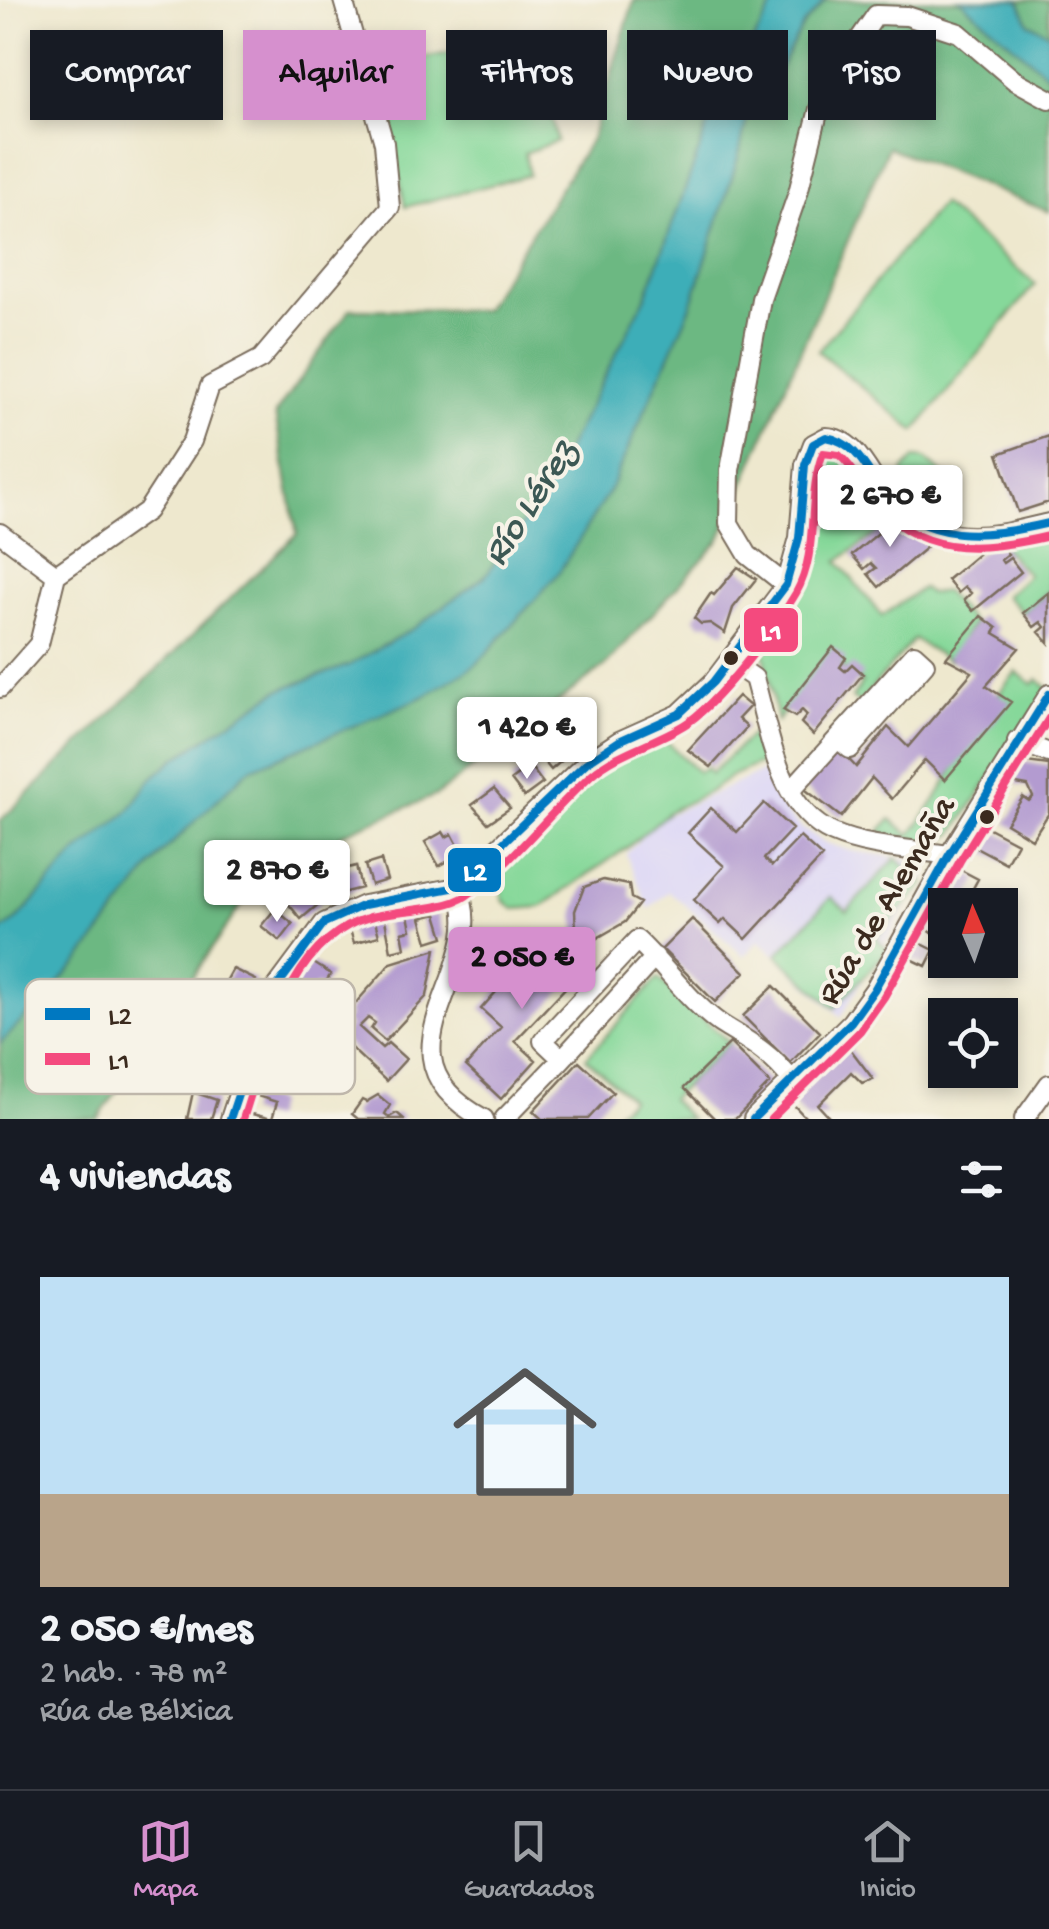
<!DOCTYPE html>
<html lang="es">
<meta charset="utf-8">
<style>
:root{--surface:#171b24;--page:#20242c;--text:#f1f3f6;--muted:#9ea1a6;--line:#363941;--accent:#d690ce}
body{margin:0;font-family:"Gochi Hand",sans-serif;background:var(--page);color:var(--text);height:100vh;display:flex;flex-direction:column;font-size:38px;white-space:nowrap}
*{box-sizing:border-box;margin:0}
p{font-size:32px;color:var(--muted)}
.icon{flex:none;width:55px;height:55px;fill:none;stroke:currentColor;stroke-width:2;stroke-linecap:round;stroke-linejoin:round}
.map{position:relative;height:1119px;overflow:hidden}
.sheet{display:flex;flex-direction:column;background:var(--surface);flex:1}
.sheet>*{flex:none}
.banner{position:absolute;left:30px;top:30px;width:990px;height:90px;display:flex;gap:20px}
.needle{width:65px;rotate:358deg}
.tools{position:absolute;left:928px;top:888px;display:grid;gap:20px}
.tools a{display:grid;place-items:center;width:90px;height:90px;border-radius:0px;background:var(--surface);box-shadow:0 5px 15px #0003;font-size:50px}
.price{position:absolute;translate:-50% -85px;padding:0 22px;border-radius:10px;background:#fff;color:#222;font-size:32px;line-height:65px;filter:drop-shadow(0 2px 5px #0008)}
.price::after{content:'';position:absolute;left:50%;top:60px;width:30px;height:22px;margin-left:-15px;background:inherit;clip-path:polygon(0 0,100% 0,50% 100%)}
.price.current{background:var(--accent);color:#111}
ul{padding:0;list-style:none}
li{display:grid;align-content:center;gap:20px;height:530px;padding:0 40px}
li span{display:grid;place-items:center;height:310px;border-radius:0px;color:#555}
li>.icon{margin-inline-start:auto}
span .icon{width:180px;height:180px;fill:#fffc;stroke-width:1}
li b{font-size:42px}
h2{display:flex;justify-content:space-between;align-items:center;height:120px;padding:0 40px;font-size:42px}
.chip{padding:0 35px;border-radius:0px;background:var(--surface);box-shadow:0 5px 15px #0003;font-size:35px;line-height:90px}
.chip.current{background:var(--accent);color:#111}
.dock{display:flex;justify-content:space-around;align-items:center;height:140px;border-top:2px solid var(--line);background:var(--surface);font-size:28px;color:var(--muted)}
.dock a{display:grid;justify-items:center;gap:5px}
.dock .current{color:var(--accent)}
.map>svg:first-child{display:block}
.built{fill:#dbd6f7}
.green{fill:#86d89a;stroke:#60815c;stroke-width:2.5}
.forest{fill:#6cb882;stroke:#547150;stroke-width:2.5}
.water{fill:#3daeb8;stroke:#3c6c6b;stroke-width:2.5}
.building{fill:#b39bd0}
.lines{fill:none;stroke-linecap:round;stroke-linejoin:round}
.minor-casing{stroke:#7a6c5c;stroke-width:22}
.minor{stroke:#fff;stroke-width:18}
.bus-1-casing{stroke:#f7f3e8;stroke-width:15}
.bus-2-casing{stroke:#f7f3e8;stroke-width:15}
.bus-1{stroke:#0078c1;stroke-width:8}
.bus-2{stroke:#f44a7e;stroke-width:8}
.bus-dot{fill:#3b2a1e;stroke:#f7f3e8;stroke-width:4}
.labels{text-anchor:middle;stroke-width:8;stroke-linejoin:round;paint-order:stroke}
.street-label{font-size:35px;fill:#3b2a1e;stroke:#f7f3e8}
.water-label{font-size:38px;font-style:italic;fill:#3c5854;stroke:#f7f3e8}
.key{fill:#f7f3e8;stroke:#bfb7ab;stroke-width:2.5}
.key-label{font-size:28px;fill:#3b2a1e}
.line-badge{stroke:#f7f3e8;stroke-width:4}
.badge-label{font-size:28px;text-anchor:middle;font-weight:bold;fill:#fff}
</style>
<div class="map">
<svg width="1049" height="1119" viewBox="0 0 1049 1119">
<rect width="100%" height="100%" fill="#f7f3e8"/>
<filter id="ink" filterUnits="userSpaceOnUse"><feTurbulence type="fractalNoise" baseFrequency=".01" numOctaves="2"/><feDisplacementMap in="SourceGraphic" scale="20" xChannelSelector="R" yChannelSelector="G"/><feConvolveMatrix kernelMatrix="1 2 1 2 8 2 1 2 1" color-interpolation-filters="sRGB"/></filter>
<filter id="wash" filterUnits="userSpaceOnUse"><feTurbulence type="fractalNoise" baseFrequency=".0048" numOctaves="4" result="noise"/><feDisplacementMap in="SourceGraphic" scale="40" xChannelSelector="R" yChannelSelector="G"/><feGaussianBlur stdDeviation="2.25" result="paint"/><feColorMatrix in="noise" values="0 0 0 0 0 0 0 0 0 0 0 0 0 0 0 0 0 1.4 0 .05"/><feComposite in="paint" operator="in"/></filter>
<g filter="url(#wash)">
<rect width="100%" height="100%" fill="#eee8ce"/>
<path class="built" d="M771,767L775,791L789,817L803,829L826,843L852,851L908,859L928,872L841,1017L759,940L744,956L669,891L649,909L626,854L659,819Z"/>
<path class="green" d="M535,38L557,141L525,153L529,175L405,207L377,66Z
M941,204L1035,284L915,431L818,351Z
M832,452L847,462L895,520L838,561L882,616L922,588L929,594L944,591L973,623L949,661L914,639L859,703L852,698L862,683L829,656L777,721L762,641L804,571L814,524L817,462Z
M915,458L925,459L959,487L960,495L940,509L903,478L904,470Z
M1049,534V591L1023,613L1005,596L1028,575L1000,543Z
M1016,672L1033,684L1038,679L1049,690L953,834C932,849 903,837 879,832L891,819L910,835C952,785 972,722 1016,672Z
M759,728L771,767L758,764L733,775L709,792L670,811L628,847L541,907L514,909L503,900L499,879L514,857L511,848C556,802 599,757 660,735L698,772L707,768L710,774Z
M896,858L925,884L876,938L888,950L835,1008L777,955L831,897L847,911Z
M658,978L730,1043L670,1099L690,1119H609L631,1099L586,1058Z"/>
<path class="forest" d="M634,0H1049V212L888,147L719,541L606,665L437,795L344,833L241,905L98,1119H0V821L297,534L275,414L350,309L483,310L591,139Z"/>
<path class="water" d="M776,0H826L804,24L767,91L751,99L739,155L691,306L610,490L558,574L476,665L423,697L248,770L160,855L78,963L0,1044V931L16,921L77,852L128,812L152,778L173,760L279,690L349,665L416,627L485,576L543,495L647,294L710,120Z
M960,0H1019L1029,23L1049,33V76Z"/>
<g id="blocks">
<path class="building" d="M1049,436V502L1018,512L998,454Z
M901,514L913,529L907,534L910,538L917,533L928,546L879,587L868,574L876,568L871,563L864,569L852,555Z
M996,539L1008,554L1001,560L1003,563L1010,558L1021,572L973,611L964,600L971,593L965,587L958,593L947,580Z
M738,567L756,579L733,608L725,633L710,623L701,624L694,618L711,593L714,595Z
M1049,592V643L1039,632L1045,627L1041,622L1034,627L1023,613Z
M981,616L997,628L994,633L1019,648L986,686L1011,702L945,780L925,760L892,799L872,778L841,817L802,787L836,746L856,767L888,727L908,747L972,672L946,658Z
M833,647L846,658L840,667L845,671L852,664L863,674L813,735L801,723L807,715L802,710L795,717L783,710Z
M738,696L750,706L738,719L747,727L711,767L688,750Z
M553,741L566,757L551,770L538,754Z
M1019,761L1049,765V813L1032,839L1006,823L1023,797L1029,801L1033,797L1028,786L1016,784Z
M530,766L543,783L524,797L511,780Z
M494,789L510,808L488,823L472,805Z
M764,803L792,829L764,859L772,866L800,837L822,857L746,939L725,919L720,924L694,900L724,866L688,833L711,808L737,832Z
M985,826L1017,843L1006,863L974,846Z
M443,832L446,837L452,834L460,849L454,852L457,856L439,866L425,842Z
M381,860L387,880L371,885L365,865Z
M356,866L361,888L338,894L332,872Z
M959,869L978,879L971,892L985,900L982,905H954L944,900Z
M301,879L321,902L301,919L281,895Z
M603,880L629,885L631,898L640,903L625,922L592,941L590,931H576L575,911L584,887Z
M275,909L293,924L280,941L261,926Z
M437,914L444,937L428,942L421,918Z
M408,915L411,930L402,932L405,948L391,951L385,920Z
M933,915L945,922V940L926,929Z
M374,918L379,936L354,943L348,923Z
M692,919L745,972L715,1002L662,949Z
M549,932L585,967L515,1041L536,1060L501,1099L466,1066L501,1027L481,1009Z
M918,942L934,950L926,966L909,958Z
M436,949L427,996L385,1041L371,1029L375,1023L368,1018L359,1027L382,1048L388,1043L406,1059L386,1081L339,1037L350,1026L344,1022L350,1017L346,1014L391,963Z
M312,962L331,974L321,989L316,985L310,995L294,984Z
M233,969L256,980L248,997L224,985Z
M774,986L820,1032L790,1063L743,1016Z
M730,1043L770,1083L735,1119H715L684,1088Z
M848,1046L873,1079L862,1083L851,1072L818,1105L828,1116L807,1119L791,1102Z
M579,1061L613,1092L588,1119H542L533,1111Z
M193,1092L217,1100L211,1119H187Z
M254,1095L277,1102L272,1119L248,1113Z
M378,1095L390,1105L385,1114L389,1117L397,1113L404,1119H358L352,1114L362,1100L366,1102Z"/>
</g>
</g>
<g filter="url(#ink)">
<use href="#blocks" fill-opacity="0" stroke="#7a6c5c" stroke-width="2.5"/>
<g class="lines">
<g class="minor-casing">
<path id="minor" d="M0,533L56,575
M786,585L748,555L729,523L730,470L761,299L798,193L819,109L831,80L876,15L907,16L959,33L1014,80L1049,99
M724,668L741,669L754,678C769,729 778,809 833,833C867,848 912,849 949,855
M0,688L39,644L56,575L147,511L192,441L210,386L261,359L390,207L384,143L343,0
M1017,741L1049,753
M791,790L914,654L925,664L850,749L838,739
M457,887C496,969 362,1054 484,1119
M937,898L950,905
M655,957L562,1059L543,1041L637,940C664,965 697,1011 727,1028C752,1043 774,1056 792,1081
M230,1119L272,993L324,923L364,905L457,887L586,763L619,741L679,714L713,682L786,585L799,538L805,465L813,444L826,437C858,438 870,479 889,500C907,518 932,531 957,535C988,539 1019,530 1049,523
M504,1119L562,1059
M753,1119L851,1022L874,990L949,855L1049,694
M1024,1119L1049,1084"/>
</g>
<use href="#minor" class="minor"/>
<g class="bus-1-casing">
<path id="bus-1" d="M230,1119L272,993L324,923L364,905L457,887L586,763L619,741L679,714L713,682L786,585L799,538L805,465L813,444L826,437C855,442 865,466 880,488C921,547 989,537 1049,523
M753,1119L851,1022L874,990L949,855L1049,694"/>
</g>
<g class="bus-2-casing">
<path id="bus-2" d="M243,1119C267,1048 287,940 370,917C395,910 446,910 466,896C512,864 549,813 591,775C619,751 653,744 684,725C716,706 776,627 796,593C820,551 806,497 823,453L839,455C857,470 865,493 882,510C928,558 990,550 1049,536
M771,1119L860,1031L884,997L960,861L1049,718"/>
</g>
<use href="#bus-1" class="bus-1"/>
<use href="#bus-2" class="bus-2"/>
</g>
</g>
<g class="bus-dot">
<circle cx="731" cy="658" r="9"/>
<circle cx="987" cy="817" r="9"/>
</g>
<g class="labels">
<g class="street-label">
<text transform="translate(884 899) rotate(-59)" y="12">Rúa de Alemaña</text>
</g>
<g class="water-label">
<text transform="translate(527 501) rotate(-57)" y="13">Río Lérez</text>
</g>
</g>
<rect x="25" y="979" width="330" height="115" rx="15" class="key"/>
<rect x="45" y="1008" width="45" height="12" fill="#0078c1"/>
<rect x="45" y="1053" width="45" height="12" fill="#f44a7e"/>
<g class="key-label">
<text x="108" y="1024">L2</text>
<text x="108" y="1069">L1</text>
</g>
<g class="line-badge">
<rect x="742" y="606" width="58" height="48" rx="10" fill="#f44a7e"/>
<rect x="446" y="846" width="57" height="48" rx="10" fill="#0078c1"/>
</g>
<g class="badge-label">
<text x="771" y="640">L1</text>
<text x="475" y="880">L2</text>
</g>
</svg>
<div class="tools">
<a><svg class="needle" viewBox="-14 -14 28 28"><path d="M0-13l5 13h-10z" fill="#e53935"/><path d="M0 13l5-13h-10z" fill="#9ea1a6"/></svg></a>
<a><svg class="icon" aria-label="locate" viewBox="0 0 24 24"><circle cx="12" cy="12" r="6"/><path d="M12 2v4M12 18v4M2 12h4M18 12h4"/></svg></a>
</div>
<b class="price" style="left:890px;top:550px">2 670 €</b>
<b class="price" style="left:527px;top:782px">1 420 €</b>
<b class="price" style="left:277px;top:925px">2 870 €</b>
<b class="price current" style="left:522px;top:1012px">2 050 €</b>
<div class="banner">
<a class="chip">Comprar</a>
<a class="chip current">Alquilar</a>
<a class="chip">Filtros</a>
<a class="chip">Nuevo</a>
<a class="chip">Piso</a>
</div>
</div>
<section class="sheet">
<h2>4 viviendas<svg class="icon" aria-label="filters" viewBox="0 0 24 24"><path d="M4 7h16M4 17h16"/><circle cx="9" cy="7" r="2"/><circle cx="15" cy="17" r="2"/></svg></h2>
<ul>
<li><span style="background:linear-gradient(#bfe0f5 70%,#b9a48a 0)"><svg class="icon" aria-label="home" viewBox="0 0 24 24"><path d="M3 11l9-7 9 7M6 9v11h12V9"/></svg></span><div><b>2 050 €/mes</b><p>2 hab. · 78 m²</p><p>Rúa de Bélxica</p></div></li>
</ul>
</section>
<nav class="dock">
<a class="current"><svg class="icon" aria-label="map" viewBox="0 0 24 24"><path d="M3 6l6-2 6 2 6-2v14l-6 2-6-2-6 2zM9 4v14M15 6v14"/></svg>Mapa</a>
<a><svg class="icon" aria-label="saved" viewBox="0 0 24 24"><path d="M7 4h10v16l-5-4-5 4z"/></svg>Guardados</a>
<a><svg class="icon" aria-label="home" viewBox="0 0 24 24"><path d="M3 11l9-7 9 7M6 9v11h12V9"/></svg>Inicio</a>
</nav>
